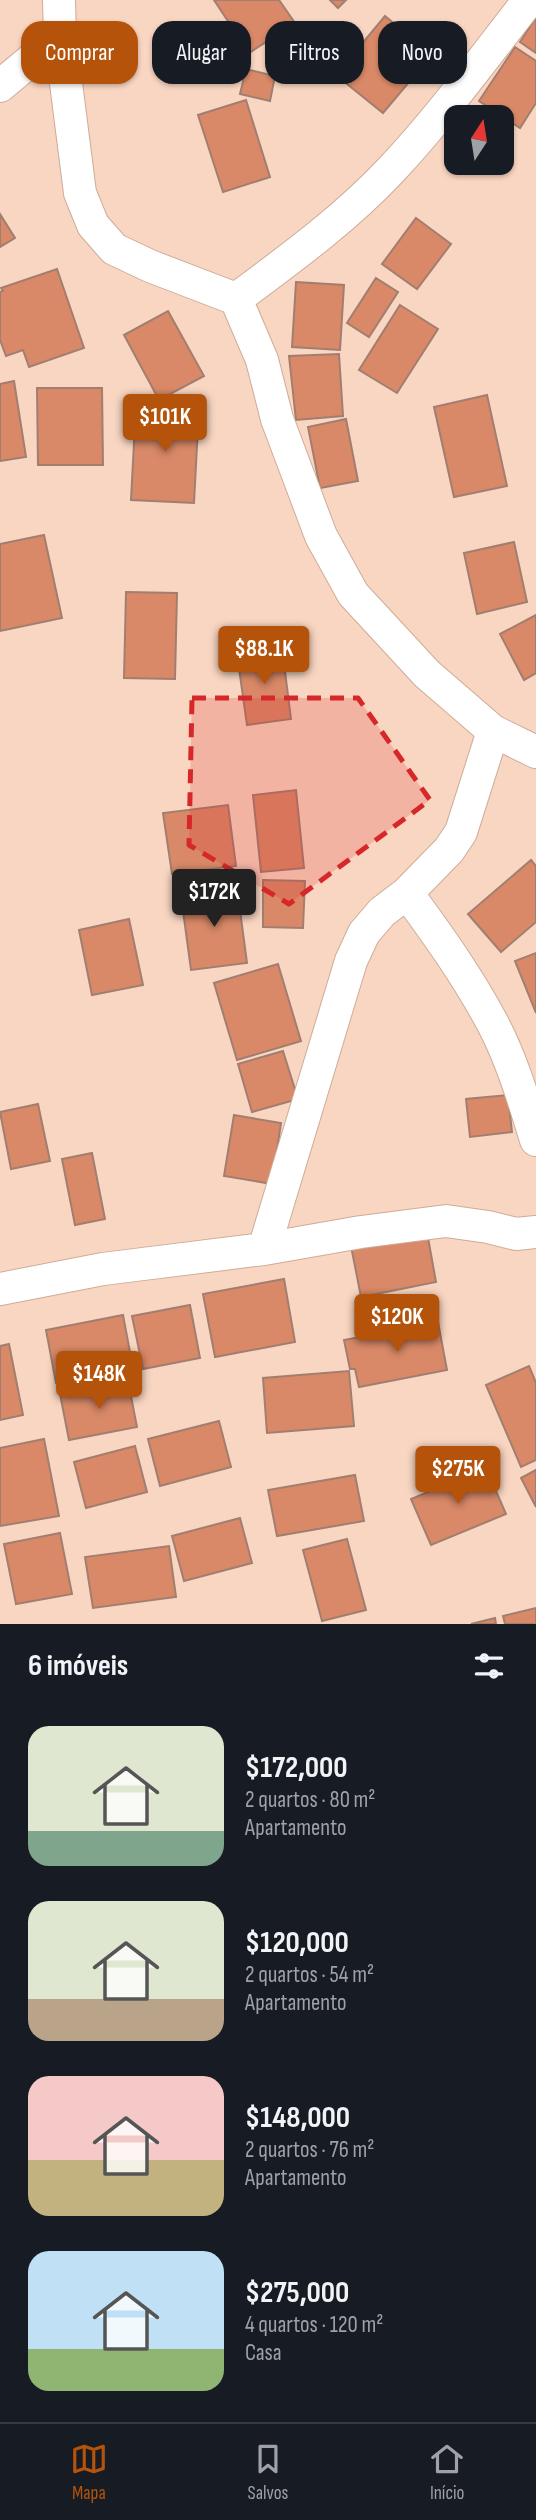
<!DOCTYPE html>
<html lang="pt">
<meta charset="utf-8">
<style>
:root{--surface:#171b24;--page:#20242c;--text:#f1f3f6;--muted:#9ea1a6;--line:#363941;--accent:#b45309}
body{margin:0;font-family:"Sofia Sans Condensed",sans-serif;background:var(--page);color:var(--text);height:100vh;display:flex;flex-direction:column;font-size:26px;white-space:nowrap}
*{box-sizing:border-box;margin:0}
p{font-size:23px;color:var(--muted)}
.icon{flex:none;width:38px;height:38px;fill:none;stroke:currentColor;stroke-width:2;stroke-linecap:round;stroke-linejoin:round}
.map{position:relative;height:1624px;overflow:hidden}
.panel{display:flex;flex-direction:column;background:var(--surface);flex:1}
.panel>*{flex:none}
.top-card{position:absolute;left:21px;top:21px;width:495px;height:63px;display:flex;gap:14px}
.needle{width:46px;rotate:12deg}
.fabs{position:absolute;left:444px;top:105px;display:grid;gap:14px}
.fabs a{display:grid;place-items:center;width:70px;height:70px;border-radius:14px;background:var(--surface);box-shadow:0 2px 5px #0004;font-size:35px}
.price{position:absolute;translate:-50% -60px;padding:0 16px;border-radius:7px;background:var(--accent);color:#fff;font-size:23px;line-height:46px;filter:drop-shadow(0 2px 4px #0008)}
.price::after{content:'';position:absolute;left:50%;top:42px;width:21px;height:16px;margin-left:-10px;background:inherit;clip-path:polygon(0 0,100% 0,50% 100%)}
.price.on{background:#222;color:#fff}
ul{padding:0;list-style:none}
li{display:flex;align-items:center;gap:21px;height:175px;padding:0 28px}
li span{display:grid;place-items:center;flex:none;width:196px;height:140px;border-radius:21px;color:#555}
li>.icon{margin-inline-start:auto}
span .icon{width:84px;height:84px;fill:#fffc;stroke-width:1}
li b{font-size:30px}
h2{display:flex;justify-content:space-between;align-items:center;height:84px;padding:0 28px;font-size:30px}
.pill{padding:0 24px;border-radius:21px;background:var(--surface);box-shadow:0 2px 5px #0004;font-size:24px;line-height:63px}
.pill.on{background:var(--accent);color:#fff}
.tab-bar{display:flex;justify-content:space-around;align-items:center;height:98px;border-top:2px solid var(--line);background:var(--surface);font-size:19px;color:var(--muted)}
.tab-bar a{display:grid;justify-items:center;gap:4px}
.tab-bar .on{color:var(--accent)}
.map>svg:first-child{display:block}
.building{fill:#da8968;stroke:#a17e70;stroke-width:2}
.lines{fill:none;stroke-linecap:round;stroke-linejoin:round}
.minor-casing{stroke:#cdac98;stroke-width:34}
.minor{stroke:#fff;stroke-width:32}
.marked{fill:#d62828;fill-opacity:0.2;stroke:#d62828;stroke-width:5;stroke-dasharray:14 9;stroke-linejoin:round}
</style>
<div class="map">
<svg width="536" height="1624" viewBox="0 0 536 1624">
<rect width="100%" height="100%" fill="#f9d6c2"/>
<path class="building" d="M214,0H279L295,23L249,53Z
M330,0H346L338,8Z
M385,16L432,55L383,113L336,75Z
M536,17V53L520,42Z
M515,47L536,61V103L520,128L479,101Z
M246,69L275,76L270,101L240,94Z
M246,100L270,177L223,192L198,115Z
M0,214L15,238L0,247Z
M416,218L451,244L417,289L382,264Z
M57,269L84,348L29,367L23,350L6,356L0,340V292L3,291L1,288Z
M376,278L398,292L369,337L347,323Z
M296,282L344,285L340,350L292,347Z
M400,305L438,329L397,393L359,370Z
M168,311L204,376L159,400L124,335Z
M339,354L343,416L296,420L289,356Z
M14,381L26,457L0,461V384Z
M37,388H102L103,465H38Z
M487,395L507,486L454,497L434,407Z
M136,404L199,407L194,503L131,500Z
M346,419L358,481L320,488L308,427Z
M44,535L62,618L0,631V544Z
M514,542L527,602L477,614L464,553Z
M126,592L177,593L175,679L124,678Z
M536,615V673L524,680L500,634Z
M282,648L291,719L247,725L237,654Z
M296,790L304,868L261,872L253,795Z
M228,805L236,866L172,874L163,813Z
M531,860L536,866V922L501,952L468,914Z
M263,880L305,881L303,928L263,927Z
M237,888L247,963L191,970L181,896Z
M129,919L143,985L92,995L79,930Z
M536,953V1013L515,961Z
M278,964L301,1041L237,1060L214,983Z
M283,1051L298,1099L252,1112L238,1064Z
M508,1095L512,1132L470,1137L466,1099Z
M38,1104L50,1161L11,1169L0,1112Z
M234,1115L281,1123L272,1184L224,1176Z
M92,1153L105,1219L75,1225L62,1159Z
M427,1232L436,1282L361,1297L351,1246Z
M284,1279L295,1342L215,1357L203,1294Z
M190,1305L200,1358L143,1369L132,1316Z
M123,1315L133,1368L56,1383L46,1330Z
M438,1322L447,1370L359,1387L355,1369H350L344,1340Z
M9,1344L23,1415L0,1420V1346Z
M529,1366L536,1383V1460L521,1467L486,1385Z
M349,1371L354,1426L267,1433L263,1378Z
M128,1381L137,1427L69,1440L60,1394Z
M219,1421L231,1467L160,1486L148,1439Z
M44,1439L59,1516L0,1526V1448Z
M135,1446L147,1492L86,1508L74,1462Z
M486,1468L506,1514L431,1545L411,1499Z
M536,1470V1507L521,1478Z
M355,1475L364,1521L277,1536L268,1490Z
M240,1518L252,1563L184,1581L172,1536Z
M60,1533L72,1594L16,1604L4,1544Z
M347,1539L366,1610L322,1621L303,1550Z
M169,1546L176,1597L93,1608L85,1557Z
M536,1608V1624H505L503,1616Z
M495,1618L496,1624H471Z"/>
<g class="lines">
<g class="minor-casing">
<path id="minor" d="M59,0L60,36L80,193L93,225L114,249L150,266L236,299L262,360L277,419L321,536L353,594L427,674L493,731L536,752
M0,86L60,36
M236,299C290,259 345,219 391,170C441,117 484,57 529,0
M407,893C438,935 468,977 493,1024C512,1060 524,1101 536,1140
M264,1249L351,961L364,933L382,912L407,893L449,850L461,832L493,731
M0,1289L103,1269L264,1249L361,1232L446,1221L488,1227L516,1234L536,1232"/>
</g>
<use href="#minor" class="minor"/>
</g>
<path class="marked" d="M192,698H358L430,800L289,904L189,845Z"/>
</svg>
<div class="fabs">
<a><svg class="needle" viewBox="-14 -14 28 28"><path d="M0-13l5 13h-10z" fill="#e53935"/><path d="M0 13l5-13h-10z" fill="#9ea1a6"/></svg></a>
</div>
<b class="price" style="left:165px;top:454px">$101K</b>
<b class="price" style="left:264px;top:686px">$88.1K</b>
<b class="price on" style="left:214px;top:929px">$172K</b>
<b class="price" style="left:397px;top:1354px">$120K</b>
<b class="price" style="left:99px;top:1411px">$148K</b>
<b class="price" style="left:458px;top:1506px">$275K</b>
<div class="top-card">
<a class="pill on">Comprar</a>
<a class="pill">Alugar</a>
<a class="pill">Filtros</a>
<a class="pill">Novo</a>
</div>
</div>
<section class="panel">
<h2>6 imóveis<svg class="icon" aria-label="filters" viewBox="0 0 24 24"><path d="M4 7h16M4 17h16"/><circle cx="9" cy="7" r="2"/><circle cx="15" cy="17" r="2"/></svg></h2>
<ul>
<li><span style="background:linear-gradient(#dfe7d0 75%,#7fa58c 0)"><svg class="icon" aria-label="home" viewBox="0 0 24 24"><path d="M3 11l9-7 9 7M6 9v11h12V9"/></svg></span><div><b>$172,000</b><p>2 quartos · 80 m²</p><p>Apartamento</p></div></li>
<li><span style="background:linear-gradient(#dfe7d0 70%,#b9a48a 0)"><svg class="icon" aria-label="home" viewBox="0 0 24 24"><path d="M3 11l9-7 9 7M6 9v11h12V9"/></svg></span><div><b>$120,000</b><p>2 quartos · 54 m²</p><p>Apartamento</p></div></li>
<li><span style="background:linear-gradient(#f6c9c9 60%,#c2b280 0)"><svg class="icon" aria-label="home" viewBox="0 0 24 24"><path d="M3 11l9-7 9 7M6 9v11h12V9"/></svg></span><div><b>$148,000</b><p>2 quartos · 76 m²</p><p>Apartamento</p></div></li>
<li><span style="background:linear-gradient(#bfe0f5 70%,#8fb573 0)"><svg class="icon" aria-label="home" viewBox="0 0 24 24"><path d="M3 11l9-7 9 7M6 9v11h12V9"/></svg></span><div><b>$275,000</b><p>4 quartos · 120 m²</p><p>Casa</p></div></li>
</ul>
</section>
<nav class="tab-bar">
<a class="on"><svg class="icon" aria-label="map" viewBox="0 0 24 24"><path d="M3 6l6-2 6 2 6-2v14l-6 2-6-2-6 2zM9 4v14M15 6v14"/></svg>Mapa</a>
<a><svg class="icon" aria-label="saved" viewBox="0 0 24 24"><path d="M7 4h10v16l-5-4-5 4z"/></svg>Salvos</a>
<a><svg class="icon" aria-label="home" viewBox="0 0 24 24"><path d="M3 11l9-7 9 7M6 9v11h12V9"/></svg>Início</a>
</nav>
